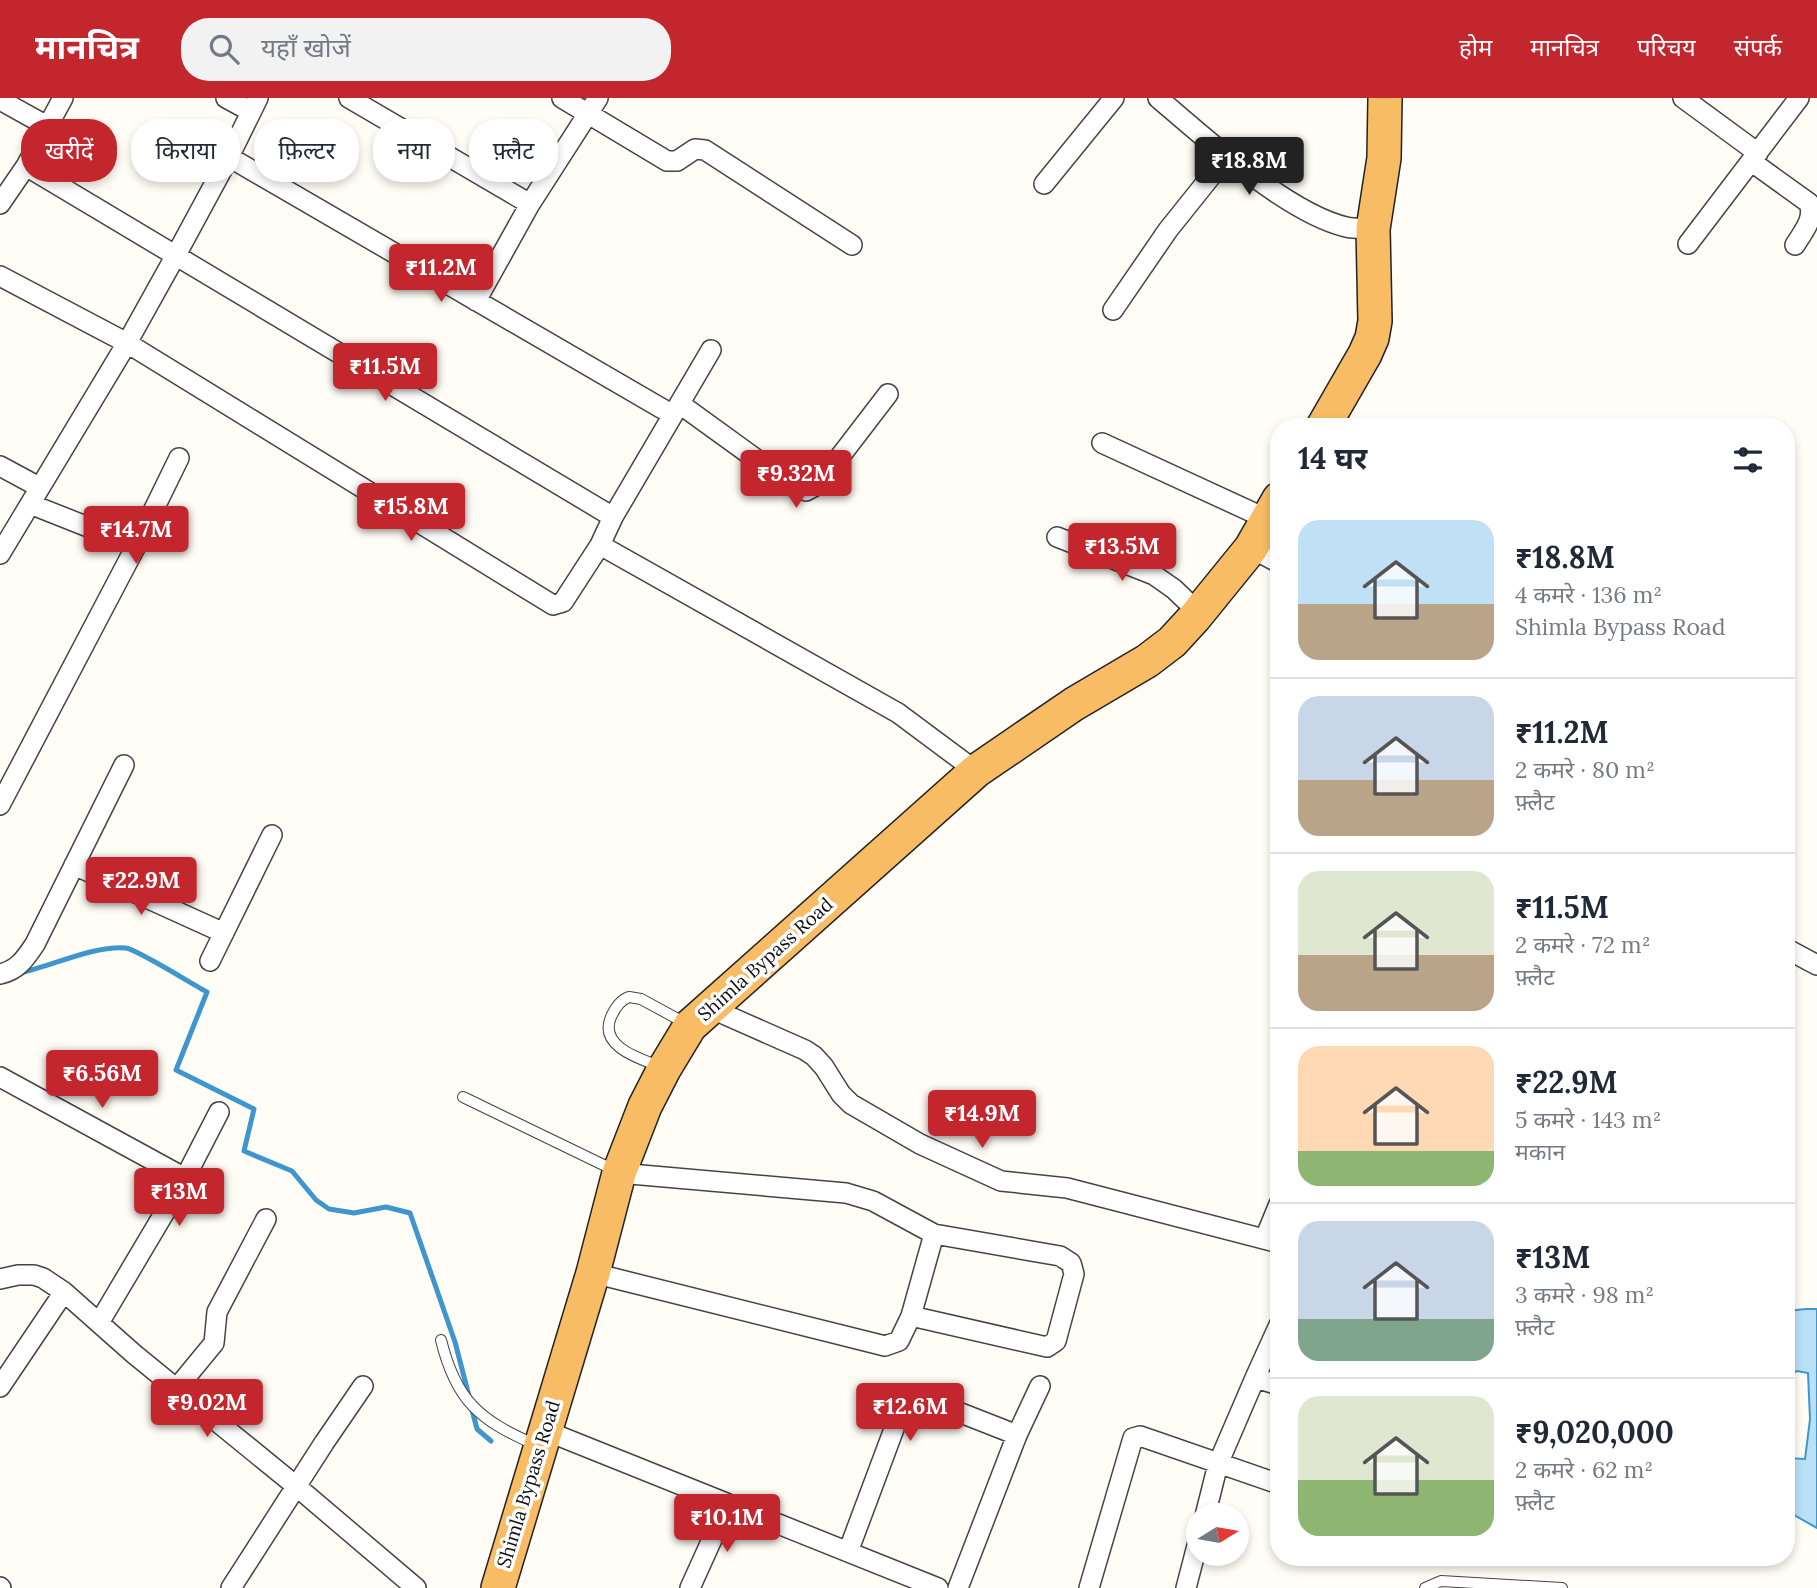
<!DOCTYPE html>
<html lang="hi">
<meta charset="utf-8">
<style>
:root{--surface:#fff;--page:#f2f2f3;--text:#1f2937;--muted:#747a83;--line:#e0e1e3;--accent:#c4262e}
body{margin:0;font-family:Lora,"Noto Sans Devanagari",serif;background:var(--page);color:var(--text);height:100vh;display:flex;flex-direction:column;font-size:26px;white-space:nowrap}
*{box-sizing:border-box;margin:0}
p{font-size:23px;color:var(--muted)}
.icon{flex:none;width:38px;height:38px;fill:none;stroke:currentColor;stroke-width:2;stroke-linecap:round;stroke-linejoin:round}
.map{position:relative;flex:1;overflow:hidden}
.side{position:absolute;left:1270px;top:320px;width:525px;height:1148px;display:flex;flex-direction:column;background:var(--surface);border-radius:28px;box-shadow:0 4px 10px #0003}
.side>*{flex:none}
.top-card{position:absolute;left:21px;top:21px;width:665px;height:63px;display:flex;gap:14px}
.needle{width:46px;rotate:79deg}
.tools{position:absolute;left:1186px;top:1405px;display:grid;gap:14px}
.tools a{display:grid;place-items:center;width:63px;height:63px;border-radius:50%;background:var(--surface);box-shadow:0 4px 10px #0003;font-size:35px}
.price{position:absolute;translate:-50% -60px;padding:0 16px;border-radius:7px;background:var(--accent);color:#fff;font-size:23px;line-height:46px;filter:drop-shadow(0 2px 4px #0008)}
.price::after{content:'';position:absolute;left:50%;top:42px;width:21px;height:16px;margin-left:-10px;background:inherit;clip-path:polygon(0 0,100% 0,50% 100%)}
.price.active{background:#222;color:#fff}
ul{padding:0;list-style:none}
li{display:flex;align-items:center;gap:21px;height:175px;padding:0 28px}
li+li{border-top:2px solid var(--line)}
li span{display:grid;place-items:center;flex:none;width:196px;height:140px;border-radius:21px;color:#555}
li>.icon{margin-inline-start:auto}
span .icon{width:84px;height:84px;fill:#fffc;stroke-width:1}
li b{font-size:30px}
h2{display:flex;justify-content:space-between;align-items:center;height:84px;padding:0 28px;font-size:30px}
.tag{padding:0 24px;border-radius:28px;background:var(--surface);box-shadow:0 4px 10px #0003;font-size:24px;line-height:63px}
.tag.active{background:var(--accent);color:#fff}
header{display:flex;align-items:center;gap:42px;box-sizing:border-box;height:98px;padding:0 35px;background:var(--accent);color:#fff}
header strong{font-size:33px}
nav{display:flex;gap:38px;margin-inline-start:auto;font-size:24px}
.search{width:490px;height:63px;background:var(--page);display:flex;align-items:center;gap:18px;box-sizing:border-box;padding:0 24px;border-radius:28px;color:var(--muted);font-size:26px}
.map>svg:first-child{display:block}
.water{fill:#b9e0f7;stroke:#3f96cf;stroke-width:2}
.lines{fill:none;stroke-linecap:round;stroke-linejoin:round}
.stream{stroke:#3f96cf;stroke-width:5}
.service-casing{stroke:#444;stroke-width:12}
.minor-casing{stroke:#444;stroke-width:22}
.trunk-casing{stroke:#222;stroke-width:36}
.service{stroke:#fff;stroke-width:10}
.minor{stroke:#fff;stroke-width:19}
.trunk{stroke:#f7bc64;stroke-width:33}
.labels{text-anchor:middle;stroke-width:7;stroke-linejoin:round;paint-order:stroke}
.street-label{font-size:19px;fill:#111;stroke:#fff}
</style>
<header>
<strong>मानचित्र</strong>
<div class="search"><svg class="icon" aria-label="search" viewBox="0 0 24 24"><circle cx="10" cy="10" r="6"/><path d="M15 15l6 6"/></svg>यहाँ खोजें</div>
<nav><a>होम</a><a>मानचित्र</a><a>परिचय</a><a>संपर्क</a></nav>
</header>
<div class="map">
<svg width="1817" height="1490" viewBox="0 0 1817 1490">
<rect width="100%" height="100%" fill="#fffdf5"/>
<path class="water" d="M1806,1211H1817V1430L1787,1413V1360L1805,1361L1810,1321L1808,1275L1797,1273L1787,1278V1213Z"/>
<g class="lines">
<path class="stream" d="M20,875C52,868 95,847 126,850C138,852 192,886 207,894L176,972L254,1011L244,1053L292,1073L316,1102L329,1111L354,1115L386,1109L410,1115L455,1244L469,1298
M471,1308L477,1331L491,1343"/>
<g class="service-casing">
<path id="service" d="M661,969C641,961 598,949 611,919C615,910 620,902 629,899L641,901L687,926
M463,999L616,1073
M441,1242C456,1303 479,1322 536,1347
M1425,1490L1441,1483L1562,1490"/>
</g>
<g class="minor-casing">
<path id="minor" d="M226,0L250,13
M349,0L530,106
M562,0L667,63H677L695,51L705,52L852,147
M1158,0C1205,40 1287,115 1346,129C1355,131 1365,130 1373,131
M1683,0L1758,55
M0,2L47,28
M229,59L673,317
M1752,64L1809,105C1815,121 1803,134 1795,147
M26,68L613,419
M1044,86L1114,0
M0,106L26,68L63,0
M1688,146L1799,0
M0,178L127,245L553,507L563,504L600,447L613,419L711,252
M476,203L530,106L598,0
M1113,212L1168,132L1228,57
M680,306L796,390L806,393L819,386L888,296
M1102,345L1267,421
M0,368L39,389
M30,406L136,448L179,360
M1057,439L1154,477L1174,491L1199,515
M600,447L898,615L976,673
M1251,450L1279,465
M0,456L127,245L176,157L229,59L258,0
M0,707L136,448
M74,767L224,835
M1787,851L1817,867
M210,863L272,737
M0,876C18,872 25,861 35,846L124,667
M710,910L805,952L814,958L824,969L841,996L851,1006L920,1046L1001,1083L1067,1090L1279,1145
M0,979L185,1080
M1265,1140L1279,1106
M593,1175L885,1248L899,1243L911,1218L1047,1249L1056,1243L1074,1176L1071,1165L1060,1158L934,1136L873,1103L846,1095L619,1075
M0,1181L18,1177H34L43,1180L64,1194L134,1256L296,1388L416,1490
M911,1218L934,1136
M99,1225L185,1080L219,1014
M1255,1280L1279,1227
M0,1289L64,1194
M177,1290L214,1245L217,1214L266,1121
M544,1332L938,1490
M1205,1418L1218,1366L1255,1280L1279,1287
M848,1454L903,1307L910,1298L915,1297L1017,1337
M0,1489L1,1490
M231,1490L324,1345L363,1288
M690,1490L728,1406
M958,1490L1017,1337L1040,1288
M1089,1490L1133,1340L1140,1338L1279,1386
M1186,1490L1199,1440"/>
</g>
<g class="trunk-casing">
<path id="trunk" d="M1323,329L1365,256L1372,240L1375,223L1373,131L1384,60L1385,0
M498,1490L593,1175L619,1075L645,1008L664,971L690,928L976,673L1074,606L1147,563L1172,544L1195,519L1251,450L1279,401"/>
</g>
<use href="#service" class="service"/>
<use href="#minor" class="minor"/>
<use href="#trunk" class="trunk"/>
</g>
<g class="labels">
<g class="street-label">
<text transform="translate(765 861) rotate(-42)" y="7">Shimla Bypass Road</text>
<text transform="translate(528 1386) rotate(-73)" y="7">Shimla Bypass Road</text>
</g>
</g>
</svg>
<div class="tools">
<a><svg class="needle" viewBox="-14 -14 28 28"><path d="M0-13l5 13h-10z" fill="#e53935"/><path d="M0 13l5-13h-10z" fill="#747a83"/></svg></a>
</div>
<b class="price active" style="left:1249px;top:99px">₹18.8M</b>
<b class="price" style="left:441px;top:206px">₹11.2M</b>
<b class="price" style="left:385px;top:305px">₹11.5M</b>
<b class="price" style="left:796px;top:412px">₹9.32M</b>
<b class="price" style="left:411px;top:445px">₹15.8M</b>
<b class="price" style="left:136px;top:468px">₹14.7M</b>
<b class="price" style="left:1122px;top:485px">₹13.5M</b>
<b class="price" style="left:141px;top:819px">₹22.9M</b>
<b class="price" style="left:102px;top:1012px">₹6.56M</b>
<b class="price" style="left:982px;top:1052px">₹14.9M</b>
<b class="price" style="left:179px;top:1130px">₹13M</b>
<b class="price" style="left:207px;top:1341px">₹9.02M</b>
<b class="price" style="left:910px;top:1345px">₹12.6M</b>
<b class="price" style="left:727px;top:1456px">₹10.1M</b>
<div class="top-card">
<a class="tag active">खरीदें</a>
<a class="tag">किराया</a>
<a class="tag">फ़िल्टर</a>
<a class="tag">नया</a>
<a class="tag">फ़्लैट</a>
</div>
<section class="side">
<h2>14 घर<svg class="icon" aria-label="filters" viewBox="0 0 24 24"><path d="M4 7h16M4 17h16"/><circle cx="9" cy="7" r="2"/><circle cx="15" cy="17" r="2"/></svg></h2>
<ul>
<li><span style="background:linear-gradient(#bfe0f5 60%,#b9a48a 0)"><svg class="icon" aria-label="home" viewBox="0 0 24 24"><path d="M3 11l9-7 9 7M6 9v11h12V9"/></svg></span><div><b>₹18.8M</b><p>4 कमरे · 136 m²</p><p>Shimla Bypass Road</p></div></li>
<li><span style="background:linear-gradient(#c9d6e8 60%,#b9a48a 0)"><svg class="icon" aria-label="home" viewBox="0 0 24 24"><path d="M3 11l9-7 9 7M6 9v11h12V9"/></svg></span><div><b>₹11.2M</b><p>2 कमरे · 80 m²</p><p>फ़्लैट</p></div></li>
<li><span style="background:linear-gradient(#dfe7d0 60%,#b9a48a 0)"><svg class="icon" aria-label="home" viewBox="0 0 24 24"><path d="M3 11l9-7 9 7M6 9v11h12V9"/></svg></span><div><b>₹11.5M</b><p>2 कमरे · 72 m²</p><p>फ़्लैट</p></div></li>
<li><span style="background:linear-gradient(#ffd9b3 75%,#8fb573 0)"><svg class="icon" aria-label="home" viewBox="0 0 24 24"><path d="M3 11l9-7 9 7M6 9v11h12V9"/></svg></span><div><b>₹22.9M</b><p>5 कमरे · 143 m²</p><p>मकान</p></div></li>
<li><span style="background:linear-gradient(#c9d6e8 70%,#7fa58c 0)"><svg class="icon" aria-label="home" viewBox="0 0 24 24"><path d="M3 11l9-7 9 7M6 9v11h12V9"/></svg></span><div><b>₹13M</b><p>3 कमरे · 98 m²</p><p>फ़्लैट</p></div></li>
<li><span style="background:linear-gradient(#dfe7d0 60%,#8fb573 0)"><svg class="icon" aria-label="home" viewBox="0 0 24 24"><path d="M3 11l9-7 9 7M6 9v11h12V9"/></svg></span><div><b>₹9,020,000</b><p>2 कमरे · 62 m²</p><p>फ़्लैट</p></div></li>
</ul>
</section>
</div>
